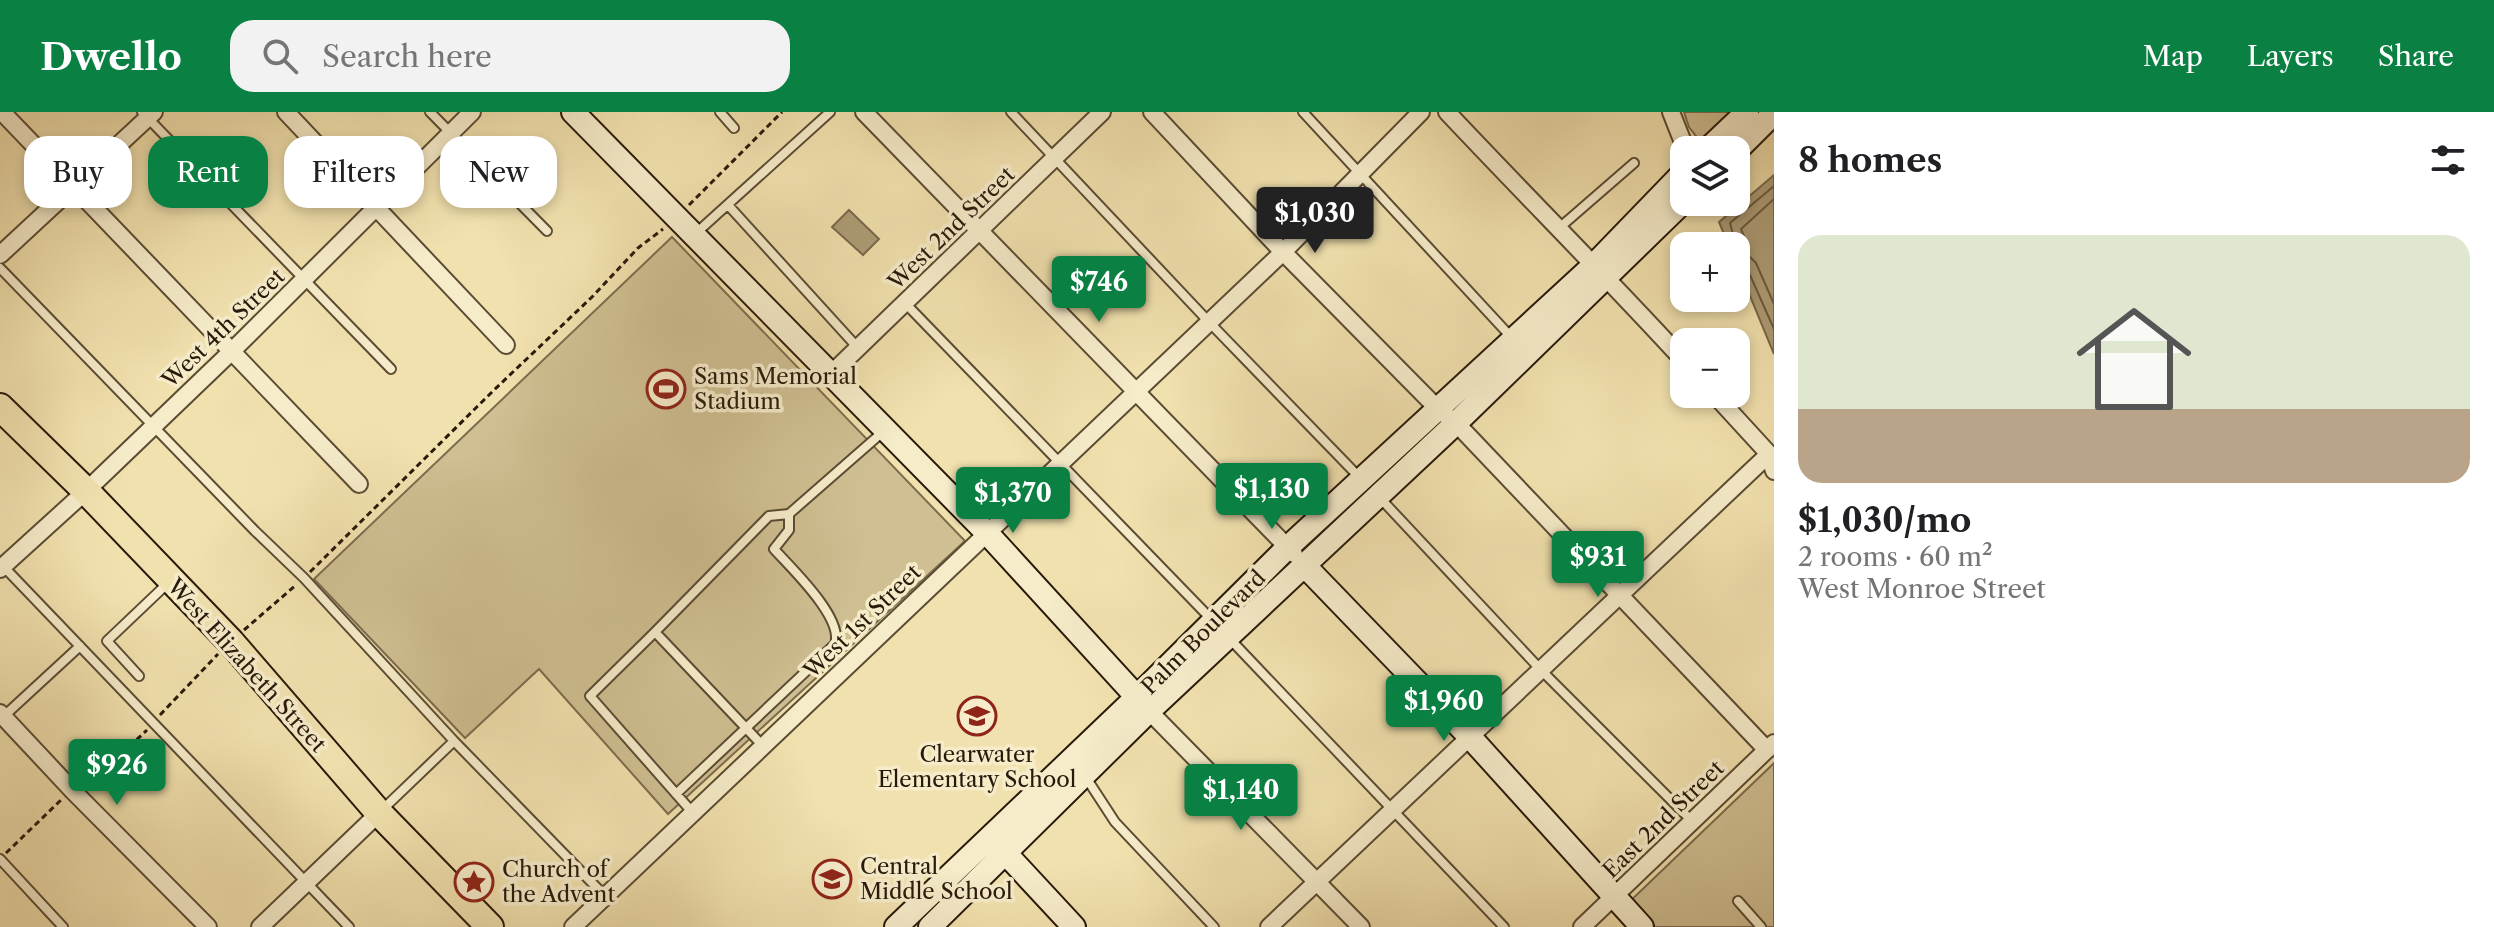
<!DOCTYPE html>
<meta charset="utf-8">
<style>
:root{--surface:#fff;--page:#f2f2f2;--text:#202124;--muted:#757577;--line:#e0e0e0;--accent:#0b8043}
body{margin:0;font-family:"Libre Caslon Text",serif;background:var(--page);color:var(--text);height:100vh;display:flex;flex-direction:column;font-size:30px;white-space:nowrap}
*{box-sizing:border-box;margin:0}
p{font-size:26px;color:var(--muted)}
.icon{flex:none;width:44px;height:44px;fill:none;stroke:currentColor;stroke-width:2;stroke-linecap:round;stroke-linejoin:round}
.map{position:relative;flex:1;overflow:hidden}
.side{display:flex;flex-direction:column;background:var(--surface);width:720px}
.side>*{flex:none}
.hud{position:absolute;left:24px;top:24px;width:760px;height:72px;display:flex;gap:16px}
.buttons{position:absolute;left:1670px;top:24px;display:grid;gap:16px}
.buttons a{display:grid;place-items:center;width:80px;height:80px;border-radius:16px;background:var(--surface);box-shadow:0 4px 12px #0003;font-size:40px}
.price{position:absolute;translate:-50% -68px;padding:0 18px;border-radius:8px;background:var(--accent);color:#fff;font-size:26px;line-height:52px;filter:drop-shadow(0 2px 4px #0008)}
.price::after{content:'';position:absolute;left:50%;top:48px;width:24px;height:18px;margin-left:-12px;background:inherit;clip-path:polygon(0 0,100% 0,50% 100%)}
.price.selected{background:#222;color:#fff}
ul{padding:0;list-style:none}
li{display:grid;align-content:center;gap:16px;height:424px;padding:0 24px}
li+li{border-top:2px solid var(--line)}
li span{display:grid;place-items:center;height:248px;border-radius:24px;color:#555}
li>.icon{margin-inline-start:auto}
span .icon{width:144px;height:144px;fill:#fffc;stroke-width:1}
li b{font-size:34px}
h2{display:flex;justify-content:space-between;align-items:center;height:96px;padding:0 24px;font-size:34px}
.pill{padding:0 28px;border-radius:24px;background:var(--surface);box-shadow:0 4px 12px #0003;font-size:28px;line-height:72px}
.pill.selected{background:var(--accent);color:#fff}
header{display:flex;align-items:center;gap:48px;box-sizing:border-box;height:112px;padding:0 40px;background:var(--accent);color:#fff}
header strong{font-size:38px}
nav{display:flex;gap:44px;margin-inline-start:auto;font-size:28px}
.search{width:560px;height:72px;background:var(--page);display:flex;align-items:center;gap:20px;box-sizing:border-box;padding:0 28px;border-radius:24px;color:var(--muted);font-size:30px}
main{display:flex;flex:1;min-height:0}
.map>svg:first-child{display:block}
.green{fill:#cfbf92;stroke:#7c6c4e;stroke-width:2}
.water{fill:#ad9d76;stroke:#78684b;stroke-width:2}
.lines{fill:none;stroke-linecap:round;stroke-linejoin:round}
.shore{stroke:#6b5b40;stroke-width:2}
.lane-casing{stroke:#5b4b33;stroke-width:12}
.street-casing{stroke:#5b4b33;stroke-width:20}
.secondary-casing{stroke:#29190a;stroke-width:26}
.primary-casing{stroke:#29190a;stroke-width:30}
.path{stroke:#29190a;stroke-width:3;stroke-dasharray:6 4;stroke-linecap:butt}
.lane{stroke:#f6ecca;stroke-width:8}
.street{stroke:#f6ecca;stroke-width:16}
.secondary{stroke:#f6ecca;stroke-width:22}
.primary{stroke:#f1e1ae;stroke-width:26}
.labels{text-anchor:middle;stroke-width:7;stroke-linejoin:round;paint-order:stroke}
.street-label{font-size:22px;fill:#29190a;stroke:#f6ecca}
.poi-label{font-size:22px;fill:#29190a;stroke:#f6ecca;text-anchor:start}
</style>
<header>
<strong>Dwello</strong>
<div class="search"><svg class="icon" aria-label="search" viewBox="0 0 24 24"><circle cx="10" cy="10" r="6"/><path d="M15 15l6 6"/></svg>Search here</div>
<nav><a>Map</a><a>Layers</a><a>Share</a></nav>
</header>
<main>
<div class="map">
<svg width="1774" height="815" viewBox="0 0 1774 815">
<rect width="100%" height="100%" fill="#f1e1ae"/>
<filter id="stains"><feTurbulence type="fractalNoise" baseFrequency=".0025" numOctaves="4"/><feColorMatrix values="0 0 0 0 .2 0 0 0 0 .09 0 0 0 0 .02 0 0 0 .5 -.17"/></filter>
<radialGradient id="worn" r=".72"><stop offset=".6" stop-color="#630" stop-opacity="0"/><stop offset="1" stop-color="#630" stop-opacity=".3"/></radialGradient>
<path class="green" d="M1684,0H1740L1712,28H1699L1689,15Z
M672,125L965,429L668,702L539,557L465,626L314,467Z
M1774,651V815H1645L1625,794Z"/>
<path class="water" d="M1774,63V242L1736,150V134H1729L1719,110Z
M849,98L879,127L863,143L832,115Z"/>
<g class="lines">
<path class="shore" d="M1774,87L1741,117L1746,129L1745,140L1756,151L1774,192
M1736,134L1730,111L1774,74
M1736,150L1746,154L1774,217"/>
<g class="lane-casing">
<path id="lane" d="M142,0L391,257
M430,0L547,119
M720,0L734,16
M1011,0L1209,210L1361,367
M1303,0L1512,226
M728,93L858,236
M1558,117L1634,51
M694,123L830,0
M0,156L255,419L304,466L454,629L605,784
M905,191L1213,509
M1381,387L1541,558L1692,709
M3,454L349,815
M655,520L590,584L693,701
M1229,526L1504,815
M139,564L107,529L168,471
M3,605L80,534
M763,634L655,520L769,404L789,402L885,318
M1085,664L1115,710L1214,815
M676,682L835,532C844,506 791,456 774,437L789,418V402
M382,698L454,629
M0,747L63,815
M1738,789L1761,815"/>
</g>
<g class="street-casing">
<path id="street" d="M2,0L359,372
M286,0L506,233
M864,0L1294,442
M1152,0L1283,140L1439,298L1456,311L1767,638
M1447,0C1525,83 1606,164 1684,249
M1671,0L1686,38
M0,143L154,0
M831,262L1102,0
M1714,282L1769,342L1774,359
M0,457L86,379L232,239L472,0
M1149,599L1361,815
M0,601L72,678L208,815
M260,815L379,701
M573,815L1283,140L1421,0
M1269,815L1769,342
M1582,815L1774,631"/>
</g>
<g class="secondary-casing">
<path id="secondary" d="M573,0L987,421L1146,595
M1707,38L1747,0
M1736,39L1774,1
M1303,452L1470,625L1642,815
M996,731L1074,815
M896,815L1138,584L1287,436L1595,152L1684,60
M930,815L1149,599L1456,311L1684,89"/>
</g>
<g class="primary-casing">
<path id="primary" d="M0,295L86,379L231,530L379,701L490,815"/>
</g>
<path class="path" d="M689,93L782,0
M310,460L494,278L592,185L638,136L663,117
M244,518L296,473
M160,603L218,542
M81,669L95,657L116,647L147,618
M6,741L61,688"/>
<use href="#lane" class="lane"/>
<use href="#street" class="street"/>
<use href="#secondary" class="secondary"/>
<use href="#primary" class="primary"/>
</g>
<defs>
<g id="stadium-ring" transform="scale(2)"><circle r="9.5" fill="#f6ecca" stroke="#8f2418" stroke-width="1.5"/><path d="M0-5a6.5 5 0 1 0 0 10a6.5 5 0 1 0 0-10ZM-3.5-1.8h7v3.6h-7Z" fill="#8f2418"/></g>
<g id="school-ring" transform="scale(2)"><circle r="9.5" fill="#f6ecca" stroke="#8f2418" stroke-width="1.5"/><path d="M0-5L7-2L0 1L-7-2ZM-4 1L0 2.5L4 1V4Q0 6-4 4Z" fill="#8f2418"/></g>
<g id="sight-ring" transform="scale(2)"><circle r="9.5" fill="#f6ecca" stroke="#8f2418" stroke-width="1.5"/><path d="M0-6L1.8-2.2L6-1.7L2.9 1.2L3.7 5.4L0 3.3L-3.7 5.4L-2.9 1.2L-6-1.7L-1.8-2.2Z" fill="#8f2418"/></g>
</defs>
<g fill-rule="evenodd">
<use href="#stadium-ring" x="666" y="277"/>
<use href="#school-ring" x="977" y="604"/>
<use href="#school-ring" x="832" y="767"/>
<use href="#sight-ring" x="474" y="770"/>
</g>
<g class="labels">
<g class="street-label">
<text transform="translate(951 116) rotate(-44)" y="8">West 2nd Street</text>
<text transform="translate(223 216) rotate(-44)" y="8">West 4th Street</text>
<text transform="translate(862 509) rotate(-44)" y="8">West 1st Street</text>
<text transform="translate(1203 520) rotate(-45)" y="8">Palm Boulevard</text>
<text transform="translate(247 553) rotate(48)" y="8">West Elizabeth Street</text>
<text transform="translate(1663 707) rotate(-44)" y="8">East 2nd Street</text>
</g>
<g class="poi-label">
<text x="694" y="272">Sams Memorial<tspan x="694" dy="25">Stadium</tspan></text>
<text x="977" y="650" text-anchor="middle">Clearwater<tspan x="977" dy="25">Elementary School</tspan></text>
<text x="860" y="762">Central<tspan x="860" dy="25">Middle School</tspan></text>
<text x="502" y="765">Church of<tspan x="502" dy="25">the Advent</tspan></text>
</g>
</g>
<rect width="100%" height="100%" filter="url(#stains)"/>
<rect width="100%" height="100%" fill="url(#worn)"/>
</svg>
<div class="buttons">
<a><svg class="icon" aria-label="layers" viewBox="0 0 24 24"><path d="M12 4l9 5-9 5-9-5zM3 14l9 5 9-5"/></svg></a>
<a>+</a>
<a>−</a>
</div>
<b class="price selected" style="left:1315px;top:143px">$1,030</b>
<b class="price" style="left:1099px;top:212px">$746</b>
<b class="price" style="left:1272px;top:419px">$1,130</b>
<b class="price" style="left:1013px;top:423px">$1,370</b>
<b class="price" style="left:1598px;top:487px">$931</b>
<b class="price" style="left:1444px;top:631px">$1,960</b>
<b class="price" style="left:117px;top:695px">$926</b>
<b class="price" style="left:1241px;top:720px">$1,140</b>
<div class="hud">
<a class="pill">Buy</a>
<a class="pill selected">Rent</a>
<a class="pill">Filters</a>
<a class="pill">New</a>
</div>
</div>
<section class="side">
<h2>8 homes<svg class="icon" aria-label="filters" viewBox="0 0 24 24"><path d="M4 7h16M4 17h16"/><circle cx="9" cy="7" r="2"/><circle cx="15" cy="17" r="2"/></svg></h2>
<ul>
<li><span style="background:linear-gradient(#dfe7d0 70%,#b9a48a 0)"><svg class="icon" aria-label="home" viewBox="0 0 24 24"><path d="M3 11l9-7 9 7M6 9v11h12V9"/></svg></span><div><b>$1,030/mo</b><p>2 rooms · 60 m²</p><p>West Monroe Street</p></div></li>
</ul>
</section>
</main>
